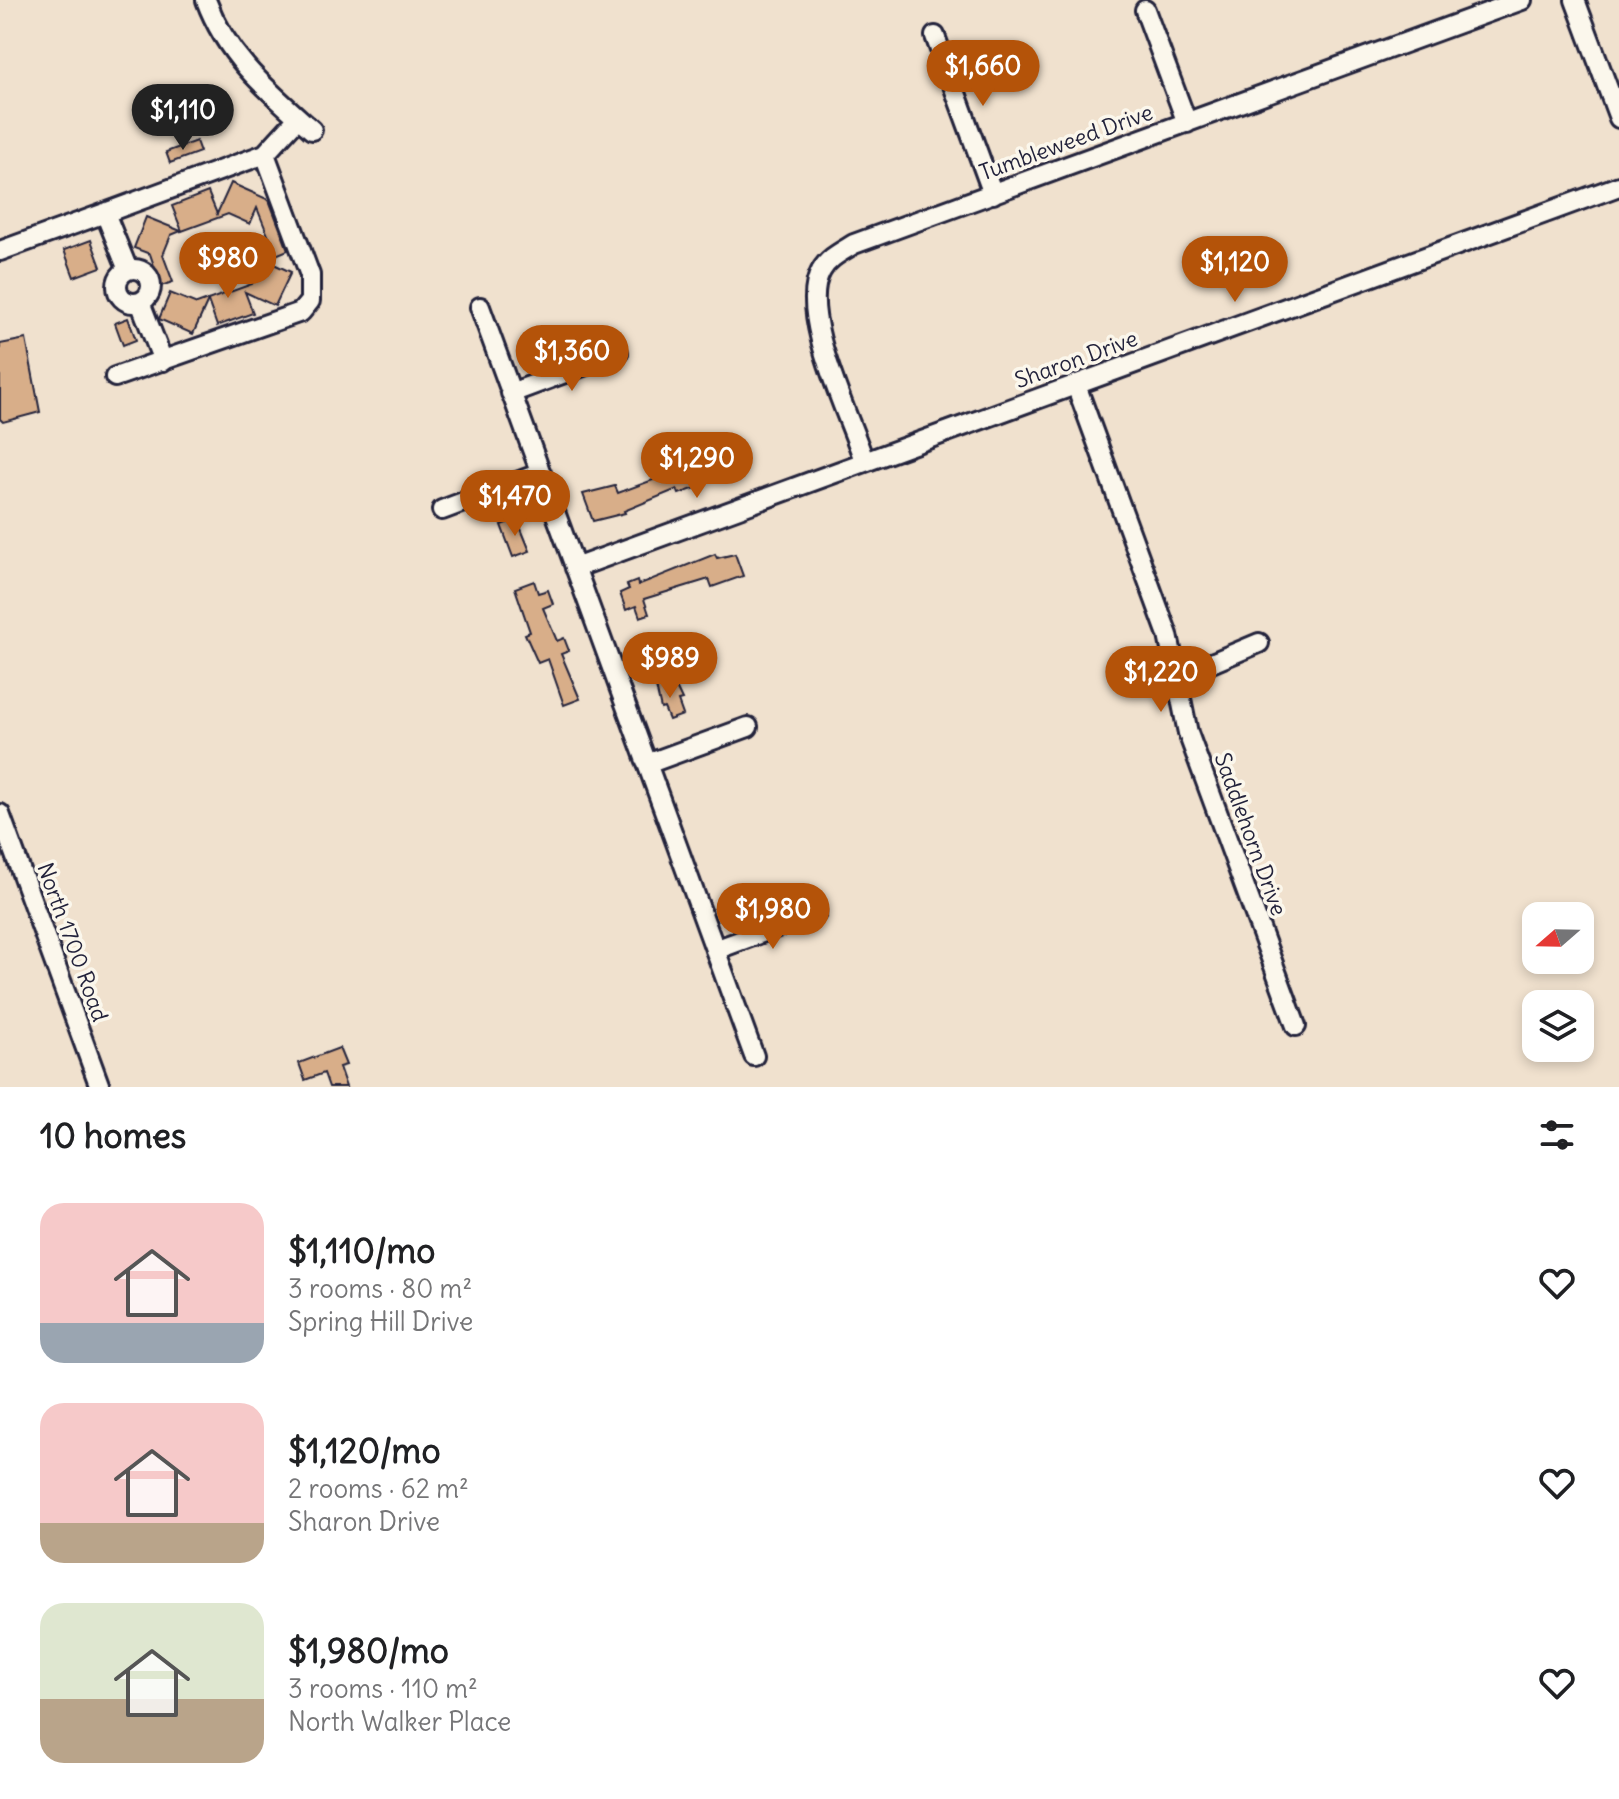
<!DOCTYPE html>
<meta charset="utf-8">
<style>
:root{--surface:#fff;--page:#f2f2f2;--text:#202124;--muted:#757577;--accent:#b45309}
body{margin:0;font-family:Delius,sans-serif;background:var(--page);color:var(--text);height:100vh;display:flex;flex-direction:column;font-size:30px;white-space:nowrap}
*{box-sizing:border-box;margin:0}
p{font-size:26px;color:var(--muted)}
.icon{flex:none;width:44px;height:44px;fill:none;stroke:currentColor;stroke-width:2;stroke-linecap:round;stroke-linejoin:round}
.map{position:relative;height:1087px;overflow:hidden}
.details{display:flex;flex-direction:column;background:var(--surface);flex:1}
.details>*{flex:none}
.needle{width:52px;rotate:250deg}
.buttons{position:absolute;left:1522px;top:902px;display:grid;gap:16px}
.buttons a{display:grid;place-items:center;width:72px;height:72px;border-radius:16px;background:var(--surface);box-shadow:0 4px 12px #0003;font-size:40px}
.price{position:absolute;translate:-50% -68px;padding:0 18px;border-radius:28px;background:var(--accent);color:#fff;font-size:26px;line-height:52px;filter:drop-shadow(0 2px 4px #0008)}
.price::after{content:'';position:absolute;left:50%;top:48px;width:24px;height:18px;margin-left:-12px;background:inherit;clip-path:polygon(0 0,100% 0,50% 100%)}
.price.on{background:#222;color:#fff}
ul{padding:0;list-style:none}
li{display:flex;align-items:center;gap:24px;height:200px;padding:0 40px}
li span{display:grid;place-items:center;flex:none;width:224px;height:160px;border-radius:24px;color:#555}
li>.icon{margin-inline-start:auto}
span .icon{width:96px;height:96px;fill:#fffc;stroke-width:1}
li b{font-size:34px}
h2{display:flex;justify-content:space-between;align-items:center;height:96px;padding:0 40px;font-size:34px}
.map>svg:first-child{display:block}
.building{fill:#d8ae89;stroke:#22223b;stroke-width:2}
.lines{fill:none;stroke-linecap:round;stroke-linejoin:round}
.minor-casing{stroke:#22223b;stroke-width:24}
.minor{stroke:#fbf7ec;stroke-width:18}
.labels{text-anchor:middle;stroke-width:7;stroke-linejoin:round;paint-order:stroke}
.street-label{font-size:22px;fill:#22223b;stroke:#fbf7ec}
</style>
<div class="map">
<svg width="1619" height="1087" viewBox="0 0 1619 1087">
<rect width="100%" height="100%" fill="#f0e1ce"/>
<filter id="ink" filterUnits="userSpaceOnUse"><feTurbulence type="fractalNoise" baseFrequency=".0125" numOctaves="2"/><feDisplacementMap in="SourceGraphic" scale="16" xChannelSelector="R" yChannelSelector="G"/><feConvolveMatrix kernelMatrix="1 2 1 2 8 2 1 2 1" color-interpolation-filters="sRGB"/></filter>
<g filter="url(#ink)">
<path class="building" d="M196,141L200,152L170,163L166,152Z
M231,183L269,200L288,250L276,255L257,208L250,224L228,214L182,231L172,206L208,192L217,214Z
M146,217L181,231L171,235L163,255L173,282L161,286L150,254L134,248Z
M91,240L101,267L74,277L64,250Z
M263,259L291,272L275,306L245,292L253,313L217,326L208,301L193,334L159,319L170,293L197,304L252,284Z
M128,318L136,340L123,345L115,323Z
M26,339L40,412L3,422L0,419V344Z
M697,458L704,477L696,479L699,487L679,494L677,489L624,511L625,513L593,521L583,494L615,486L618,493L672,473L670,467Z
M517,519L530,551L513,557L501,525Z
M715,554L717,558L735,554L743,576L712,587L709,579L644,599L649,614L640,617L636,606L626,610L620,593L629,589L627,585L637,581L638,585Z
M534,581L538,593L548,590L553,604L543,608L557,641L564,638L569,651L561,654L580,699L564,705L548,659L538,663L525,634L530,632L515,588Z
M673,681L682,700L678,701L683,715L669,720L664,708L661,709L656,687Z
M339,1048L346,1065L339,1067L346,1087H329L324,1073L305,1080L299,1063Z"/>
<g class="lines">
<g class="minor-casing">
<path id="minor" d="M206,0C227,57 267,90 312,130
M1575,0L1619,118
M1145,10L1187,123
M935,36L993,194
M105,213L265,154
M0,251L105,213L128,270
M117 286a17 17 0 1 1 34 0a17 17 0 1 1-34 0Z
M140,302L163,361
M480,307L754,1056
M115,377L301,312L310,301V275L265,154L298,118
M1076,385L1168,635L1188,733L1296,1026
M511,393L618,353
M864,461C850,416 797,313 821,271C828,258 841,252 854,244L1522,0
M442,510L541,473
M575,568L1619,186
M1178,677L1259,643
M647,764L748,727
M0,814L100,1087
M715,950L816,913"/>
</g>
<use href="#minor" class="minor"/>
</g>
</g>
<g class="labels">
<g class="street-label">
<text transform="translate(1066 142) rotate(-20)" y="8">Tumbleweed Drive</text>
<text transform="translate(1076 359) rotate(-20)" y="8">Sharon Drive</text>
<text transform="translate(1251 834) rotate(70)" y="8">Saddlehorn Drive</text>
<text transform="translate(73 942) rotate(70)" y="8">North 1700 Road</text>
</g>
</g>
</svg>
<div class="buttons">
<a><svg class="needle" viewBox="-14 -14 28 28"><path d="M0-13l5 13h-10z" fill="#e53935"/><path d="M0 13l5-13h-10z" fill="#757577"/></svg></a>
<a><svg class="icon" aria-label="layers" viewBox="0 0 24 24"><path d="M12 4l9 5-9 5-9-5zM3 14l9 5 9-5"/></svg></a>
</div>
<b class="price" style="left:983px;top:108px">$1,660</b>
<b class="price on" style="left:183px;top:152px">$1,110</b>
<b class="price" style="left:228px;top:300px">$980</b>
<b class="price" style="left:1235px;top:304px">$1,120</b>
<b class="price" style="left:572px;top:393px">$1,360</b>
<b class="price" style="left:697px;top:500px">$1,290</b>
<b class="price" style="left:515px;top:538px">$1,470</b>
<b class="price" style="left:670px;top:700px">$989</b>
<b class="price" style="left:1161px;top:714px">$1,220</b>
<b class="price" style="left:773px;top:951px">$1,980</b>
</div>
<section class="details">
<h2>10 homes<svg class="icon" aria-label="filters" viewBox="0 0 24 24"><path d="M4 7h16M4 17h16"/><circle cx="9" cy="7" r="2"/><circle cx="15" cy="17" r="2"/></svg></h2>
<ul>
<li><span style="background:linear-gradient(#f6c9c9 75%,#9aa5b1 0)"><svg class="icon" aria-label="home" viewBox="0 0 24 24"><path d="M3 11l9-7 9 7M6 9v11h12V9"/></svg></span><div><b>$1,110/mo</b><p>3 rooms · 80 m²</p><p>Spring Hill Drive</p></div><svg class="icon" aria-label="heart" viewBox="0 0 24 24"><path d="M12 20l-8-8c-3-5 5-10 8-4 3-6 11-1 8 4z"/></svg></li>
<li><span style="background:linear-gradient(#f6c9c9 75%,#b9a48a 0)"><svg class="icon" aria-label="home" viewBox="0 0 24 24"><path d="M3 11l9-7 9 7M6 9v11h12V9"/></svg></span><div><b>$1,120/mo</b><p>2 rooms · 62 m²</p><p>Sharon Drive</p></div><svg class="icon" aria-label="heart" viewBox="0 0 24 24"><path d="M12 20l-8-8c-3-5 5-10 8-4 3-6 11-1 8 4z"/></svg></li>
<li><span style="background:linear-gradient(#dfe7d0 60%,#b9a48a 0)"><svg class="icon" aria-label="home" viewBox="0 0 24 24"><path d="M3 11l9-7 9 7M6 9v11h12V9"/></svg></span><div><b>$1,980/mo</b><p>3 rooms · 110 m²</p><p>North Walker Place</p></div><svg class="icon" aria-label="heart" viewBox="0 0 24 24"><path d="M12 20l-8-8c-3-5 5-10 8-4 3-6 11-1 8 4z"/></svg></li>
</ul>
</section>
